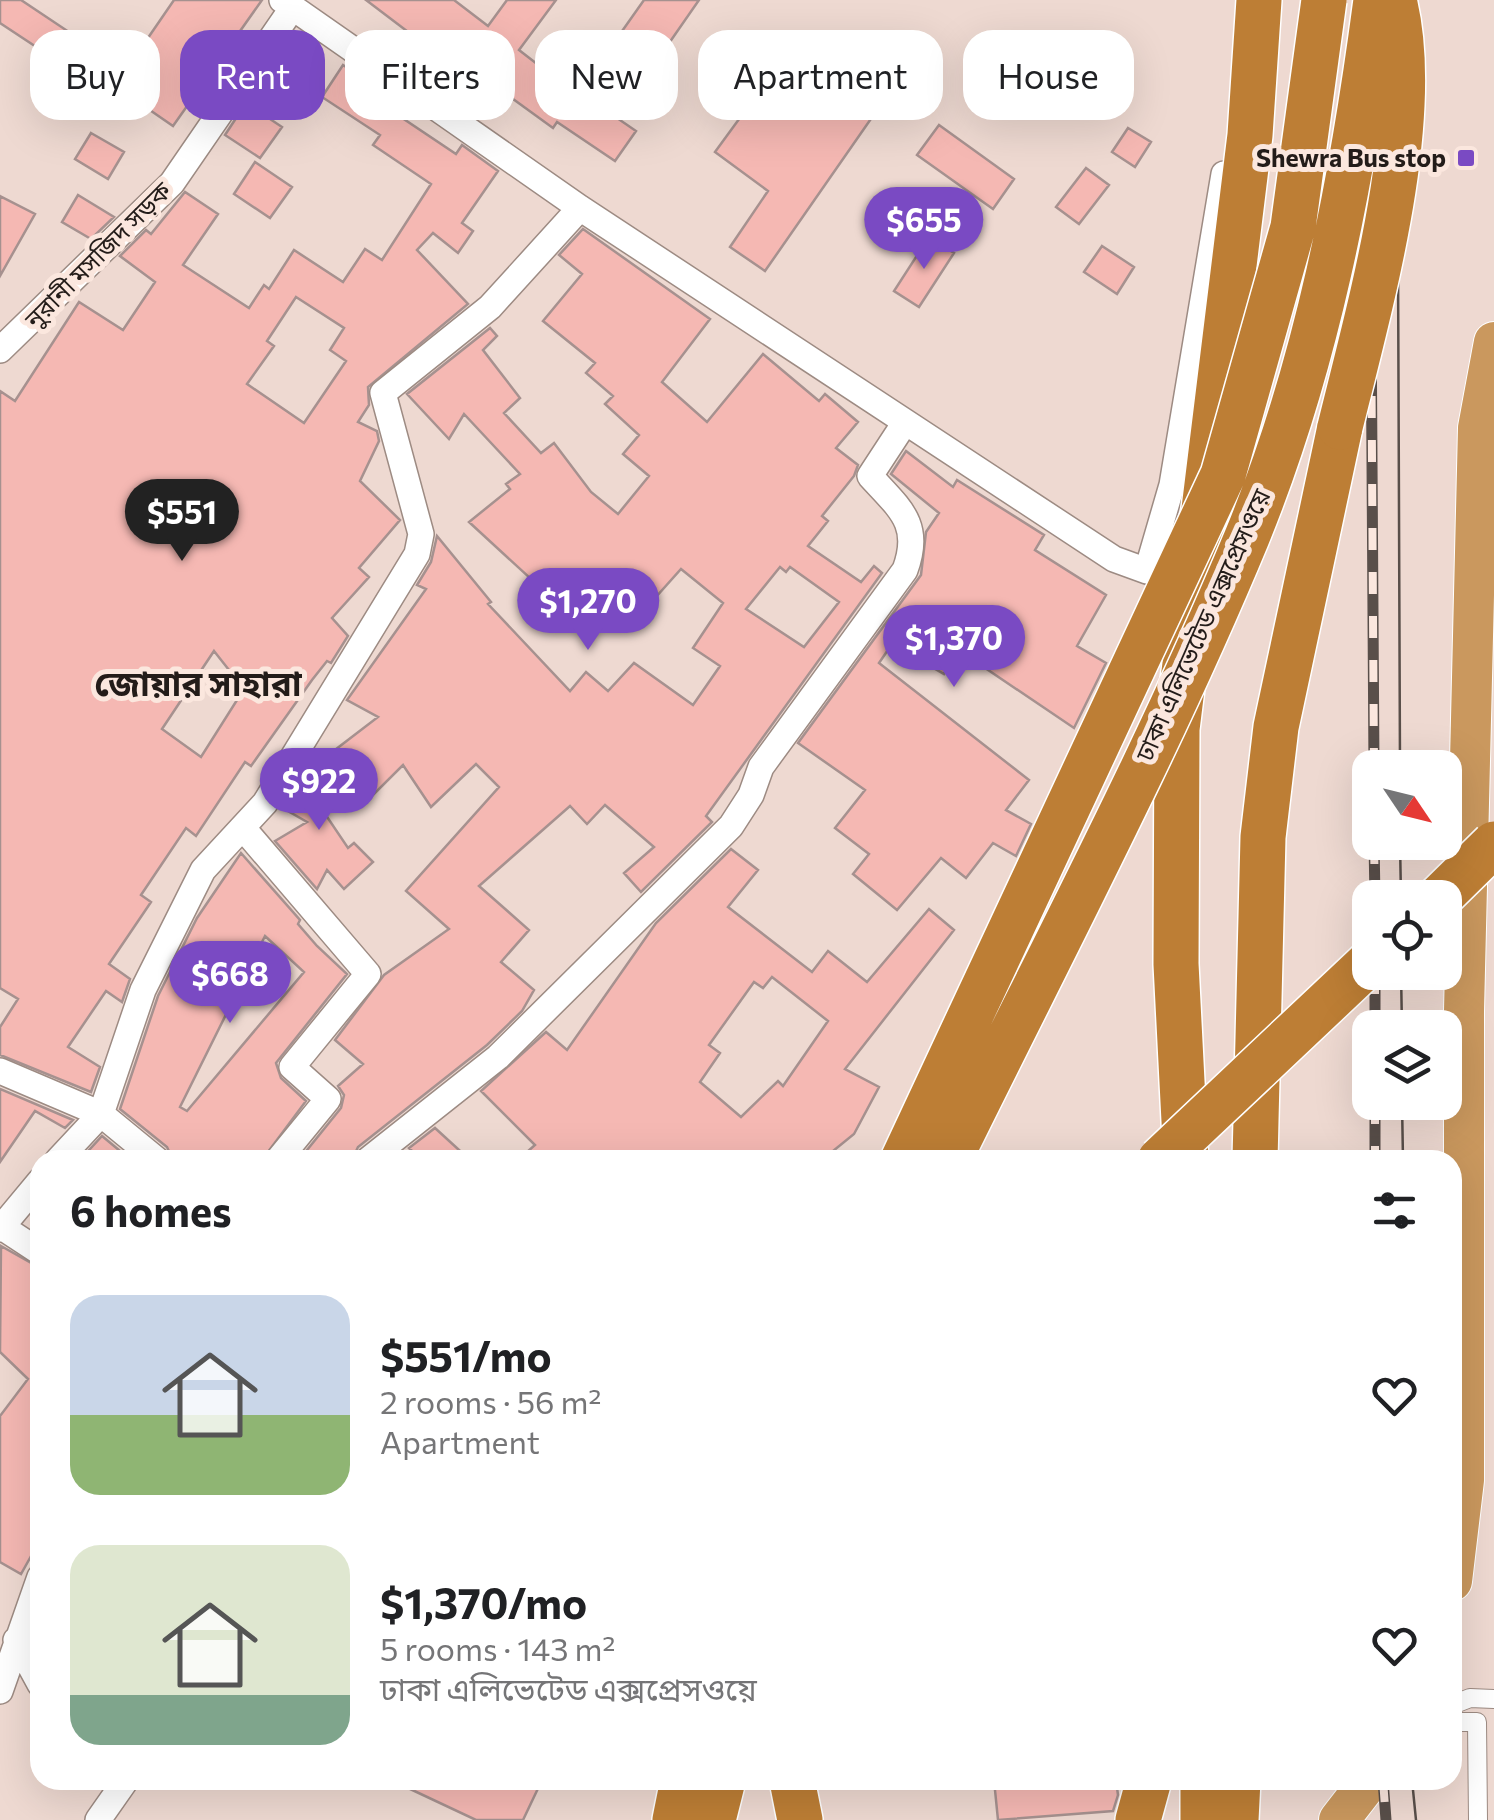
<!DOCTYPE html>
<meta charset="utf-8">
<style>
:root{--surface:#fff;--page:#f2f2f2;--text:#202124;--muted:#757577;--accent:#7a4ac3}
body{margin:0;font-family:Commissioner,"Noto Sans Bengali",sans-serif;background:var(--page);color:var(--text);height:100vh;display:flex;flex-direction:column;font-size:38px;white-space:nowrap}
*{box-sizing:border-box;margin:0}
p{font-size:32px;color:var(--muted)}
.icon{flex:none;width:55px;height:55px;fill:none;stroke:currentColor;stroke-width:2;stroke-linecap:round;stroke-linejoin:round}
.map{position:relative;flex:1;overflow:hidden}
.sheet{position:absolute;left:30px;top:1150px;width:1432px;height:640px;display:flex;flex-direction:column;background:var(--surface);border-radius:30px;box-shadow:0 10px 40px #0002}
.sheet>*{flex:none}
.guide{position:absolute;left:30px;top:30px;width:1435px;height:90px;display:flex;gap:20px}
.needle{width:65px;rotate:125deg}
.controls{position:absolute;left:1352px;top:750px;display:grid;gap:20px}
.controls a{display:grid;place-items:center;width:110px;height:110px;border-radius:20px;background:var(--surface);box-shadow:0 10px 40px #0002;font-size:50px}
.price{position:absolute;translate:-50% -85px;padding:0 22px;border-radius:35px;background:var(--accent);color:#fff;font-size:32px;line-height:65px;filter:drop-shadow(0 2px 5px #0008)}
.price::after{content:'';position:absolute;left:50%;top:60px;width:30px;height:22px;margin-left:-15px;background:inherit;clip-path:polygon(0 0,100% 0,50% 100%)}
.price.on{background:#222;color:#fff}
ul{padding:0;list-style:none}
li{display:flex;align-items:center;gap:30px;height:250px;padding:0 40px}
li span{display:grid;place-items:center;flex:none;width:280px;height:200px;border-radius:30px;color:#555}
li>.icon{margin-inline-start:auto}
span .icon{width:120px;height:120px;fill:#fffc;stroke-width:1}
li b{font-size:42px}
h2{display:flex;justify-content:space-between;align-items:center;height:120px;padding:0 40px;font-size:42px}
.pill{padding:0 35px;border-radius:30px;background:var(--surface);box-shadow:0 10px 40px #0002;font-size:35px;line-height:90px}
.pill.on{background:var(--accent);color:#fff}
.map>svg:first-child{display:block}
.building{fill:#f5b8b3;stroke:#a6918f;stroke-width:2.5;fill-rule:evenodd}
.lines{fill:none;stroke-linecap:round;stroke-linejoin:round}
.pedestrian-casing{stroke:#9d8b83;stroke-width:20}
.minor-casing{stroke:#9d8b83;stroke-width:28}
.trunk-casing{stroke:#fff;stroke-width:42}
.motorway-casing{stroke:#fff;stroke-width:48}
.pedestrian{stroke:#fff;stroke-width:18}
.minor{stroke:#fff;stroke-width:25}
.trunk{stroke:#ca985e;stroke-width:40}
.motorway{stroke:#bd7e35;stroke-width:45}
.tram{stroke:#594f4a;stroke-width:2.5}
.rail-casing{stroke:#594f4a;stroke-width:11}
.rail{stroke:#fbe7de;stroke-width:8;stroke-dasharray:22;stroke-linecap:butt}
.motorway-bridge-casing{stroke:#fff;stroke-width:48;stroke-linecap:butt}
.motorway-bridge{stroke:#bd7e35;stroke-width:45}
.poi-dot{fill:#7a4ac3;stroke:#fbe7de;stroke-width:4}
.labels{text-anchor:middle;stroke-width:10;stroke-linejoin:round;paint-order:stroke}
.poi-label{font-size:25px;font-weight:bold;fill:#231c19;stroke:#fbe7de;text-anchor:end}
.street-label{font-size:25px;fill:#231c19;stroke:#fbe7de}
.district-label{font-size:35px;font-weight:bold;fill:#231c19;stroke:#fbe7de}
</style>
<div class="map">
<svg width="1494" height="1820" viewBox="0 0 1494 1820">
<rect width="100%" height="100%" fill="#eed9d1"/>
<path class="building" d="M0,0H21L69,32L53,58L0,23Z
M174,0H262L173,126L115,86Z
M366,0H454L488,26L507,0H556L519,50L577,95L644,0H699L617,118L636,131L615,161L557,122L553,128L513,99L507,107Z
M872,43L907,67L765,271L730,247L768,191L715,152L783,59L835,97Z
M343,65L380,89L374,99L456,154L462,145L498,171L462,223L473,231L458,253L433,233L417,250L468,304L368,387L369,405L358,422L377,431L379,441L360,481L400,520L359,568L369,577L332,618L348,636L331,663L327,661L312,680L251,766L245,762L196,836L186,828L141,895L151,902L109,964L130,979L122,1002L106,991L68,1047L100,1067L91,1092L0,1055V1027L18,999L0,988V391L15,401L79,302L123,330L155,282L120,256L146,230L151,234L185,192L218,214L183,265L249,308L264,285L269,289L294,250L343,282L365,249L382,260L431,184L373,145L380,135L322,97ZM296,297L344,328L330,350L346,361L304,423L247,384L274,346L267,341ZM214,651L244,689L201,757L162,729Z
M246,103L282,127L260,158L225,135Z
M939,125L1014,179L993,209L917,155Z
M1128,128L1151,142L1135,167L1112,152Z
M91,133L124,152L108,179L75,159Z
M255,162L292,187L270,218L234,194Z
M1086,168L1109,185L1079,224L1056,207Z
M78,195L114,217L91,239L62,222Z
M0,196L35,214L0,276Z
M583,229L710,319L662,382L707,422L763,354L819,401L825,394L858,422L836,448L858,465L854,476L822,516L828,521L808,546L861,582L874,566L882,573L706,816L712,822L641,892L624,873L654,847L605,805L587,824L570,806L479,886L529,930L501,962L534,990L522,1011L487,1045L358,1147L352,1160H299L341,1108L344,1095L338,1086L363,1064L335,1040L384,975L449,929L406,891L499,787L476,764L431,807L403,765L372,796L331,753L378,717L347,700L426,589L417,585L431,562L437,536L491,602L488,604L570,691L586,672L608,691L634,663L693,705L720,666L693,648L723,603L681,569L630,626L596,596L578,616L547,587L544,591L469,522L510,489L506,484L520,474L464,414L449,439L407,394L490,328L497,336L483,350L520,398L504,413L541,453L554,443L591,492L618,514L649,476L623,454L639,435L605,404L613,396L586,373L595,363L543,321L582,274L559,255ZM780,567L786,572L790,567L839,602L804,647L746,609Z
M929,237L954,253L919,307L894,291Z
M1102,246L1134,267L1117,294L1084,272Z
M906,451L953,487L957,480L1044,535L1035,550L1106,595L1077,646L1106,663L1074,728L960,651L944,674L892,644L879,663L1029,780L1006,810L1031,824L1016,856L993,843L966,878L941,858L897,910L853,874L869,854L835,828L865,790L798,743L921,575L926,532L939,513L891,474Z
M316,755L335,769L315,799L348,848L354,843L373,862L344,889L327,870L317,889L275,841L307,822L281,807Z
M731,849L758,870L728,907L812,972L828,951L867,982L929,909L954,930L845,1069L879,1087L854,1134L822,1160H518L535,1145L481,1091L546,1032L567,1050L656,923ZM772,977L828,1021L783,1086L778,1081L741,1117L700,1082L720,1053L709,1045L754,982L763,988Z
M241,853L300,920L298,924L317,946L347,974L276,1063L281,1078L306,1101L262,1160H173L167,1147L120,1109L158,996L197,918ZM265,936L304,972L187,1111L180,1107Z
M0,1089L73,1120L65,1128L35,1111L0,1162Z
M435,1128L470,1160H421L409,1148Z
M102,1136L131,1160H80Z
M1,1246L40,1268V1540L21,1574L0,1562V1416L28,1379L0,1352Z
M391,1780H542L523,1820H476Z
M994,1780H1116L1118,1795L1113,1811L998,1820Z"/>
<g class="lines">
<g class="pedestrian-casing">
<path id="pedestrian" d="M1452,1705L1470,1698L1494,1699
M1452,1722H1477L1478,1820"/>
</g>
<g class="minor-casing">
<path id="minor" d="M282,0L580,208L1114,559L1147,571L1172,485L1224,174
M0,350L172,183L293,7
M243,828L368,974L292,1067L328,1099L278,1160
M0,1071L101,1114L157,1160
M58,1160L101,1114L143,990L203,870L265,803L417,554L421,534L383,393L490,307L580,208
M368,1160L498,1057L731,826L751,795L761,767L905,570C922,524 900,509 870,476L904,424
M2,1227L40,1252
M0,1229L40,1181
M16,1640L40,1684
M0,1691L40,1577
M98,1820L126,1780"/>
</g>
<g class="trunk-casing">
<path id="trunk" d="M1452,1581L1464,1480V1011L1478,428L1494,342
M1339,1820L1370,1780"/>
</g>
<g class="motorway-casing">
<path id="motorway" d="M1186,1160L1176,964L1177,729L1250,135L1259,0
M1255,1160L1263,837L1276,727L1340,427
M792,1780L800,1820
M1203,1780V1820
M675,1820L683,1780
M713,1820L723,1780
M1138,1820L1149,1780
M1236,1820L1238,1780"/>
</g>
<use href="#pedestrian" class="pedestrian"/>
<use href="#minor" class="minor"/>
<use href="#trunk" class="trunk"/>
<use href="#motorway" class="motorway"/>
<path class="tram" d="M1397,0L1400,768
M1400,842L1401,898
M1401,972L1402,1028
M1402,1102L1403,1160
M1412,1780L1416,1820"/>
<g class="rail-casing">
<path id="rail" d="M1369,0L1374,768
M1374,842L1375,898
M1375,972V1028
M1375,1102V1160
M1383,1780L1386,1820"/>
</g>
<use href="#rail" class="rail"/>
<g class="motorway-bridge-casing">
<path id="motorway-bridge" d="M1340,427C1369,309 1424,118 1394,0
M1439,898L1494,844
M903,1160L1223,475L1293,227L1324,0
M949,1160C1050,954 1159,749 1247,537C1317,366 1352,182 1376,0
M1160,1160L1370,962"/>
</g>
<use href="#motorway-bridge" class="motorway-bridge"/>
</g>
<rect class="poi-dot" x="1456" y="148" width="20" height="20" rx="5"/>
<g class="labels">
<g class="poi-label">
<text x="1446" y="167">Shewra Bus stop</text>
</g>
<g class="street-label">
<text transform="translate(98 255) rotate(-45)" y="9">নুরানী মসজিদ সড়ক</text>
<text transform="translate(1203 625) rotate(-66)" y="9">ঢাকা এলিভেটেড এক্সপ্রেসওয়ে</text>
</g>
<g class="district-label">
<text x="198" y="696">জোয়ার সাহারা</text>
</g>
</g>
</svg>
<div class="controls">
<a><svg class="needle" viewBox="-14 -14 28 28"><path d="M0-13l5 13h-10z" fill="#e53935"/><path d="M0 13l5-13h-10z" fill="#757577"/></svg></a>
<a><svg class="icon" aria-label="locate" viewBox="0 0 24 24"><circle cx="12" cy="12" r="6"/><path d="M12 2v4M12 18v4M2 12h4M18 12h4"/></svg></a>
<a><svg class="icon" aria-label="layers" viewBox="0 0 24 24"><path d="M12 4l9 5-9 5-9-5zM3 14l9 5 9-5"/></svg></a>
</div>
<b class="price" style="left:924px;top:272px">$655</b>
<b class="price on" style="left:182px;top:564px">$551</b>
<b class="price" style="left:588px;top:653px">$1,270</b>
<b class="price" style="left:954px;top:690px">$1,370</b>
<b class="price" style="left:319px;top:833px">$922</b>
<b class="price" style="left:230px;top:1026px">$668</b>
<div class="guide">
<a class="pill">Buy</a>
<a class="pill on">Rent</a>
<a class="pill">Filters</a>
<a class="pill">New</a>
<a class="pill">Apartment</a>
<a class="pill">House</a>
</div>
<section class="sheet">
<h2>6 homes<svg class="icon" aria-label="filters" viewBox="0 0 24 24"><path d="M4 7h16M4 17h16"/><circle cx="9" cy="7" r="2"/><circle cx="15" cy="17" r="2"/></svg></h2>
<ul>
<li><span style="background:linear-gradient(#c9d6e8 60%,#8fb573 0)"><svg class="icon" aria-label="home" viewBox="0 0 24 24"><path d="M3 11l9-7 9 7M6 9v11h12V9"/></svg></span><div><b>$551/mo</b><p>2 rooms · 56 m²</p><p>Apartment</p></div><svg class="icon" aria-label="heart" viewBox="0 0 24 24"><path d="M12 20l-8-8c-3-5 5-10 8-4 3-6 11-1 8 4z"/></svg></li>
<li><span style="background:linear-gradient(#dfe7d0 75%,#7fa58c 0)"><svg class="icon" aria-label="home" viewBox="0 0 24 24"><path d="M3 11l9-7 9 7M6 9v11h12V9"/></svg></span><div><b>$1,370/mo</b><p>5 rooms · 143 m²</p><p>ঢাকা এলিভেটেড এক্সপ্রেসওয়ে</p></div><svg class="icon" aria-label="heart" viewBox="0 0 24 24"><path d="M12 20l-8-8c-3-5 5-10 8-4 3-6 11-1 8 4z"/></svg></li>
</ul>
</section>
</div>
